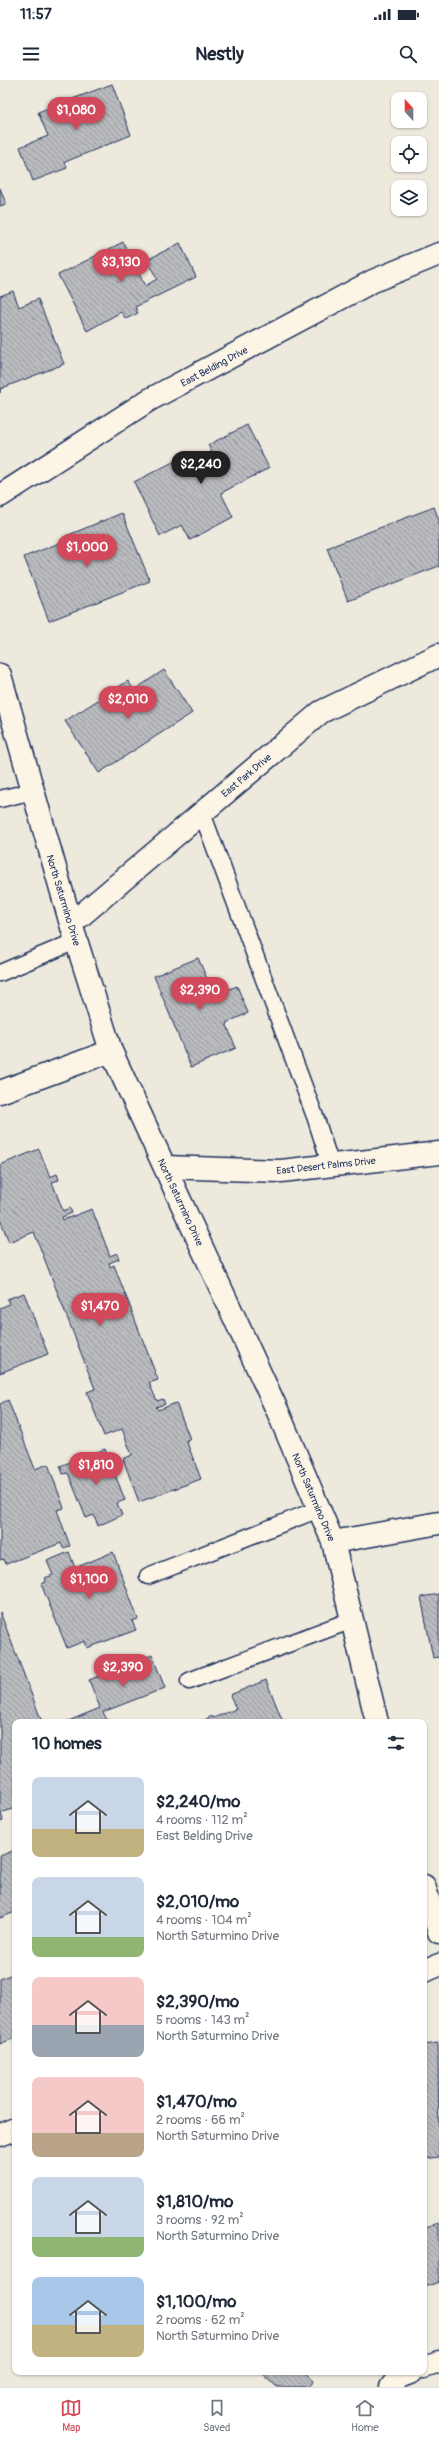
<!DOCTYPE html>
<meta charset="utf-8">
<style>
:root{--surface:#fff;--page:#f6f6f7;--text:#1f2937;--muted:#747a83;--line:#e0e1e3;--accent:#d1495b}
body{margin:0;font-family:Pangolin,sans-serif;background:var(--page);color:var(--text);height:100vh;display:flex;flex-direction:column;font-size:15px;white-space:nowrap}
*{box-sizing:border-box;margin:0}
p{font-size:13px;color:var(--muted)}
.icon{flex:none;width:22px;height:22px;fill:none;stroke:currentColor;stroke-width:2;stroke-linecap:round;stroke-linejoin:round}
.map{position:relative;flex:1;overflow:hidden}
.details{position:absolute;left:12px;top:1639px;width:415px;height:656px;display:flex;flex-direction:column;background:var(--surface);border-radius:8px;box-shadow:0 1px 3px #0004}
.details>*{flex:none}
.needle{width:26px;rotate:339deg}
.buttons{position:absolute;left:391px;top:12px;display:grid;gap:8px}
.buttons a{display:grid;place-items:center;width:36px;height:36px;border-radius:8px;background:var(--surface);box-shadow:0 1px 3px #0004;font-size:20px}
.price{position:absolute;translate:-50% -34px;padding:0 9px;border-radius:14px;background:var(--accent);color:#fff;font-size:13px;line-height:26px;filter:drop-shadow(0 1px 2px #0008)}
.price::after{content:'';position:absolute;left:50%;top:24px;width:12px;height:9px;margin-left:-6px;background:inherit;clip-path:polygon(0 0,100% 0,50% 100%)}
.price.current{background:#222;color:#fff}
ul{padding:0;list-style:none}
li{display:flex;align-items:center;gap:12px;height:100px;padding:0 20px}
li span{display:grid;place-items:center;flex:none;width:112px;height:80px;border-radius:8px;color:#555}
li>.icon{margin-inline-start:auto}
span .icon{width:48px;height:48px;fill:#fffc;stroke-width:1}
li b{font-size:17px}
h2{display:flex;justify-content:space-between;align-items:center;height:48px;padding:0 20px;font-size:17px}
.status{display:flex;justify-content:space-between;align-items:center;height:28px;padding:0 20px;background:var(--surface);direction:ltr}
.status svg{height:11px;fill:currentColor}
header{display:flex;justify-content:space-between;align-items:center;height:52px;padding:0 20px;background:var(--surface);font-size:18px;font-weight:800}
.menu{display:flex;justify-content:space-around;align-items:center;height:56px;border-top:1px solid var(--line);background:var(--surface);font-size:11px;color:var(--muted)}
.menu a{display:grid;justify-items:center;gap:2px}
.menu .current{color:var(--accent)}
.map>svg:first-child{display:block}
.building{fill:url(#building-back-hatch);stroke:#1b2f5e}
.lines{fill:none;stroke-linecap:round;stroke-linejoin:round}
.service-casing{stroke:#1b2f5e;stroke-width:19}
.minor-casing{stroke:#1b2f5e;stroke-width:25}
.service{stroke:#fcf5e5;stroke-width:16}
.minor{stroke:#fcf5e5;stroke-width:22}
.labels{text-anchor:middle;stroke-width:3;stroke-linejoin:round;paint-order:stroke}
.street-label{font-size:10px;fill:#1b2f5e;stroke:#fcf5e5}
</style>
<div class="status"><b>11:57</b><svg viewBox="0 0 49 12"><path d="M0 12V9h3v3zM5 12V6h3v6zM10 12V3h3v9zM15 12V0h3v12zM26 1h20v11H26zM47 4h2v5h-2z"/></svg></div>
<header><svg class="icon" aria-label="menu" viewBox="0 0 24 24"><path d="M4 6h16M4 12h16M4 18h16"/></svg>Nestly<svg class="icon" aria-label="search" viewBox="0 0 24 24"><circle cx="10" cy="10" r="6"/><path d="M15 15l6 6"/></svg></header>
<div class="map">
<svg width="439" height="2307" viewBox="0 0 439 2307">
<defs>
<pattern id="building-back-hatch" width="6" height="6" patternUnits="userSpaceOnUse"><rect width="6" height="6" fill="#babbbe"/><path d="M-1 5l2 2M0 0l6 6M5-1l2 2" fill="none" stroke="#96989e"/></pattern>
</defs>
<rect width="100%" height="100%" fill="#eee9dd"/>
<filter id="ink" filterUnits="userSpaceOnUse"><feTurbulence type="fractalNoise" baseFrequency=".025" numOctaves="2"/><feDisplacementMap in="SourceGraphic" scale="8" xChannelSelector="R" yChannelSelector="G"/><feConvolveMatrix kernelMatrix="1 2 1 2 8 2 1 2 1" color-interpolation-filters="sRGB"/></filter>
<g filter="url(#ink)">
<path class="building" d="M112,4L131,55L65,82L67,88L33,101L20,67L48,56L38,32Z
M0,108L6,124L0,126Z
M123,162L145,206L157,199L147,180L180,163L196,197L135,227L138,233L126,239L121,232L87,251L58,195Z
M13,211L19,227L38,219L64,284L0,309V313V216Z
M247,345L269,388L221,413L233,437L190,460L182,445L160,456L134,402L179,379L183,387L212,373L208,365Z
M434,427L439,440V486L348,521L327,468Z
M122,433L150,501L49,541L24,477L67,460L66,456Z
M164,590L192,633L99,693L65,641L128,601L134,610Z
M198,878L214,915L237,906L248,933L226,943L236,968L191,987L154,896Z
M39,1069L50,1097L57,1094L59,1100L52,1102L63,1131L70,1128L72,1133L62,1137L63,1140L92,1129L110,1176L117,1173L119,1179L109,1183L110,1187L114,1185L158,1300L149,1303L157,1321L163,1319L165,1324L156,1327L158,1330L176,1323L190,1359L186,1360L201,1399L139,1422L123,1379L132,1375L122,1349L104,1356L87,1312L95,1309L34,1152L9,1162L0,1139V1131L2,1130L0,1125V1085Z
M24,1213L48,1274L0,1293V1228L9,1224L7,1219Z
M8,1320L35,1389L48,1384L64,1428L57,1430L70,1466L63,1468L61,1463L6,1484L4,1479L0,1480V1324Z
M105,1369L125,1420L117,1423L122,1435L98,1446L94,1435L86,1438L68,1393L63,1394L60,1386Z
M69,1472L75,1488L113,1472L138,1539L132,1541L136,1550L87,1568L85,1561L67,1568L41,1504L46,1502L45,1498L53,1495L47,1481Z
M439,1514V1577L433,1578L421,1517Z
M0,1532L42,1642H15V1728L1,1733L3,1741L0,1742Z
M152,1575L165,1608L103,1632L108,1642H66L100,1628L89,1600Z
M266,1600L283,1642H201L212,1636L213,1638L236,1629L230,1615Z
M15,1770V1832L0,1838V1776Z
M15,1893V1958L0,1964V1899Z
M438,1963L439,2077L424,2079V1965Z
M439,2143V2202L424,2207V2144L425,2147Z
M261,2292H304L314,2301L309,2307H277Z"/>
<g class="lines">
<g class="service-casing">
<path id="service" d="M0,719L33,711
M202,733L316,1039L331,1086
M0,893L76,861
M148,1496L319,1429
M189,1601L352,1540"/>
</g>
<g class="minor-casing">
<path id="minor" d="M0,416L149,320L373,201L439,174
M0,595L71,844L111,971L278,1332L333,1462L377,1642
M71,844L321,632L439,575
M0,1012L111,971
M165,1087L281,1091L439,1073
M333,1462L439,1443
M424,1806L439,1852
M424,1891L439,1885
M0,2055L15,2049
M424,2287L439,2282
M391,2307L399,2297L412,2292"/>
</g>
<use href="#service" class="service"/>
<use href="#minor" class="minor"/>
</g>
</g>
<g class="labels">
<g class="street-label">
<text transform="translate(214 286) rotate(-28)" y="4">East Belding Drive</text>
<text transform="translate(246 695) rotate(-40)" y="4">East Park Drive</text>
<text transform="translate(64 820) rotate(73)" y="4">North Saturmino Drive</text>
<text transform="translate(326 1085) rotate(-6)" y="4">East Desert Palms Drive</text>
<text transform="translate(181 1122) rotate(65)" y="4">North Saturmino Drive</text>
<text transform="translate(314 1417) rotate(67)" y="4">North Saturmino Drive</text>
</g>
</g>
</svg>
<div class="buttons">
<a><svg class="needle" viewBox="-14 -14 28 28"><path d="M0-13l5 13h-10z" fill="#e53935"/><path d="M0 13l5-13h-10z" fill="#747a83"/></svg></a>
<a><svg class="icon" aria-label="locate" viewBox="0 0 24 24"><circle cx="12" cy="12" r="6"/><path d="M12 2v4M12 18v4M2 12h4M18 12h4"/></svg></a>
<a><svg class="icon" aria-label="layers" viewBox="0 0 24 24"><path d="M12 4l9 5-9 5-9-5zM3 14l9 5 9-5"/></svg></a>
</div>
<b class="price" style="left:76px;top:51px">$1,080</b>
<b class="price" style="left:121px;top:203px">$3,130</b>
<b class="price current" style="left:201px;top:405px">$2,240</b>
<b class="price" style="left:87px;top:488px">$1,000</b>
<b class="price" style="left:128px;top:640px">$2,010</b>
<b class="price" style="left:200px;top:931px">$2,390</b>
<b class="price" style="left:100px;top:1247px">$1,470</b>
<b class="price" style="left:96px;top:1406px">$1,810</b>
<b class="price" style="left:89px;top:1520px">$1,100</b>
<b class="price" style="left:123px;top:1608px">$2,390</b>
<section class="details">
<h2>10 homes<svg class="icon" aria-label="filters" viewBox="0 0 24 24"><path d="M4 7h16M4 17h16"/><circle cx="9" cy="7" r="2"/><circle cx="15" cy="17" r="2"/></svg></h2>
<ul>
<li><span style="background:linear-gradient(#c9d6e8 65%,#c2b280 0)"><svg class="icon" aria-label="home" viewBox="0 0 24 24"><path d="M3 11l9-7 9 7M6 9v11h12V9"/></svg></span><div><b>$2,240/mo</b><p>4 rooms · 112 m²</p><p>East Belding Drive</p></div></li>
<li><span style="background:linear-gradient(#c9d6e8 75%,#8fb573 0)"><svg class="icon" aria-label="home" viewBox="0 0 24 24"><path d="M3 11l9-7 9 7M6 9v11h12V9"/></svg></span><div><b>$2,010/mo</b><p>4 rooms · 104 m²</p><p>North Saturmino Drive</p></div></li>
<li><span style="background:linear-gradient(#f6c9c9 60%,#9aa5b1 0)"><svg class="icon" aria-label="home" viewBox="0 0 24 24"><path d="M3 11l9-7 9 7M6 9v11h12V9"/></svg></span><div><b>$2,390/mo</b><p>5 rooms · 143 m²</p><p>North Saturmino Drive</p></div></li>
<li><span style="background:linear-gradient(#f6c9c9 70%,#b9a48a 0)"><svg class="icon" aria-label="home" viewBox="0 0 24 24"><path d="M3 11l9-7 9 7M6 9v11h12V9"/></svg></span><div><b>$1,470/mo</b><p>2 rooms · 66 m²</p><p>North Saturmino Drive</p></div></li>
<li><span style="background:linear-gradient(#c9d6e8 75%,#8fb573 0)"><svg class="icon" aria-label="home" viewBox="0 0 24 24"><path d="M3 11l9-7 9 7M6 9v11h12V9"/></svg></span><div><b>$1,810/mo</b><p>3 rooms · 92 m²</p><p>North Saturmino Drive</p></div></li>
<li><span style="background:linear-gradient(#a9c7e8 60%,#c2b280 0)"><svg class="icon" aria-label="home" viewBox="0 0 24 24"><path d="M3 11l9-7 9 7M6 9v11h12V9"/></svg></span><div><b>$1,100/mo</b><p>2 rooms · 62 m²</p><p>North Saturmino Drive</p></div></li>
</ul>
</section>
</div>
<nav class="menu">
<a class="current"><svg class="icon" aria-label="map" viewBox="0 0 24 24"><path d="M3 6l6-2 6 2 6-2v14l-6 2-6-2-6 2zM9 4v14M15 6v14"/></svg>Map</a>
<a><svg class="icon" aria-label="saved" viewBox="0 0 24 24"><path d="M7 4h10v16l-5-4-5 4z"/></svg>Saved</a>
<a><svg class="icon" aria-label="home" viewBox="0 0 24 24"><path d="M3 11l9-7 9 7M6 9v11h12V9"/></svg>Home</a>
</nav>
